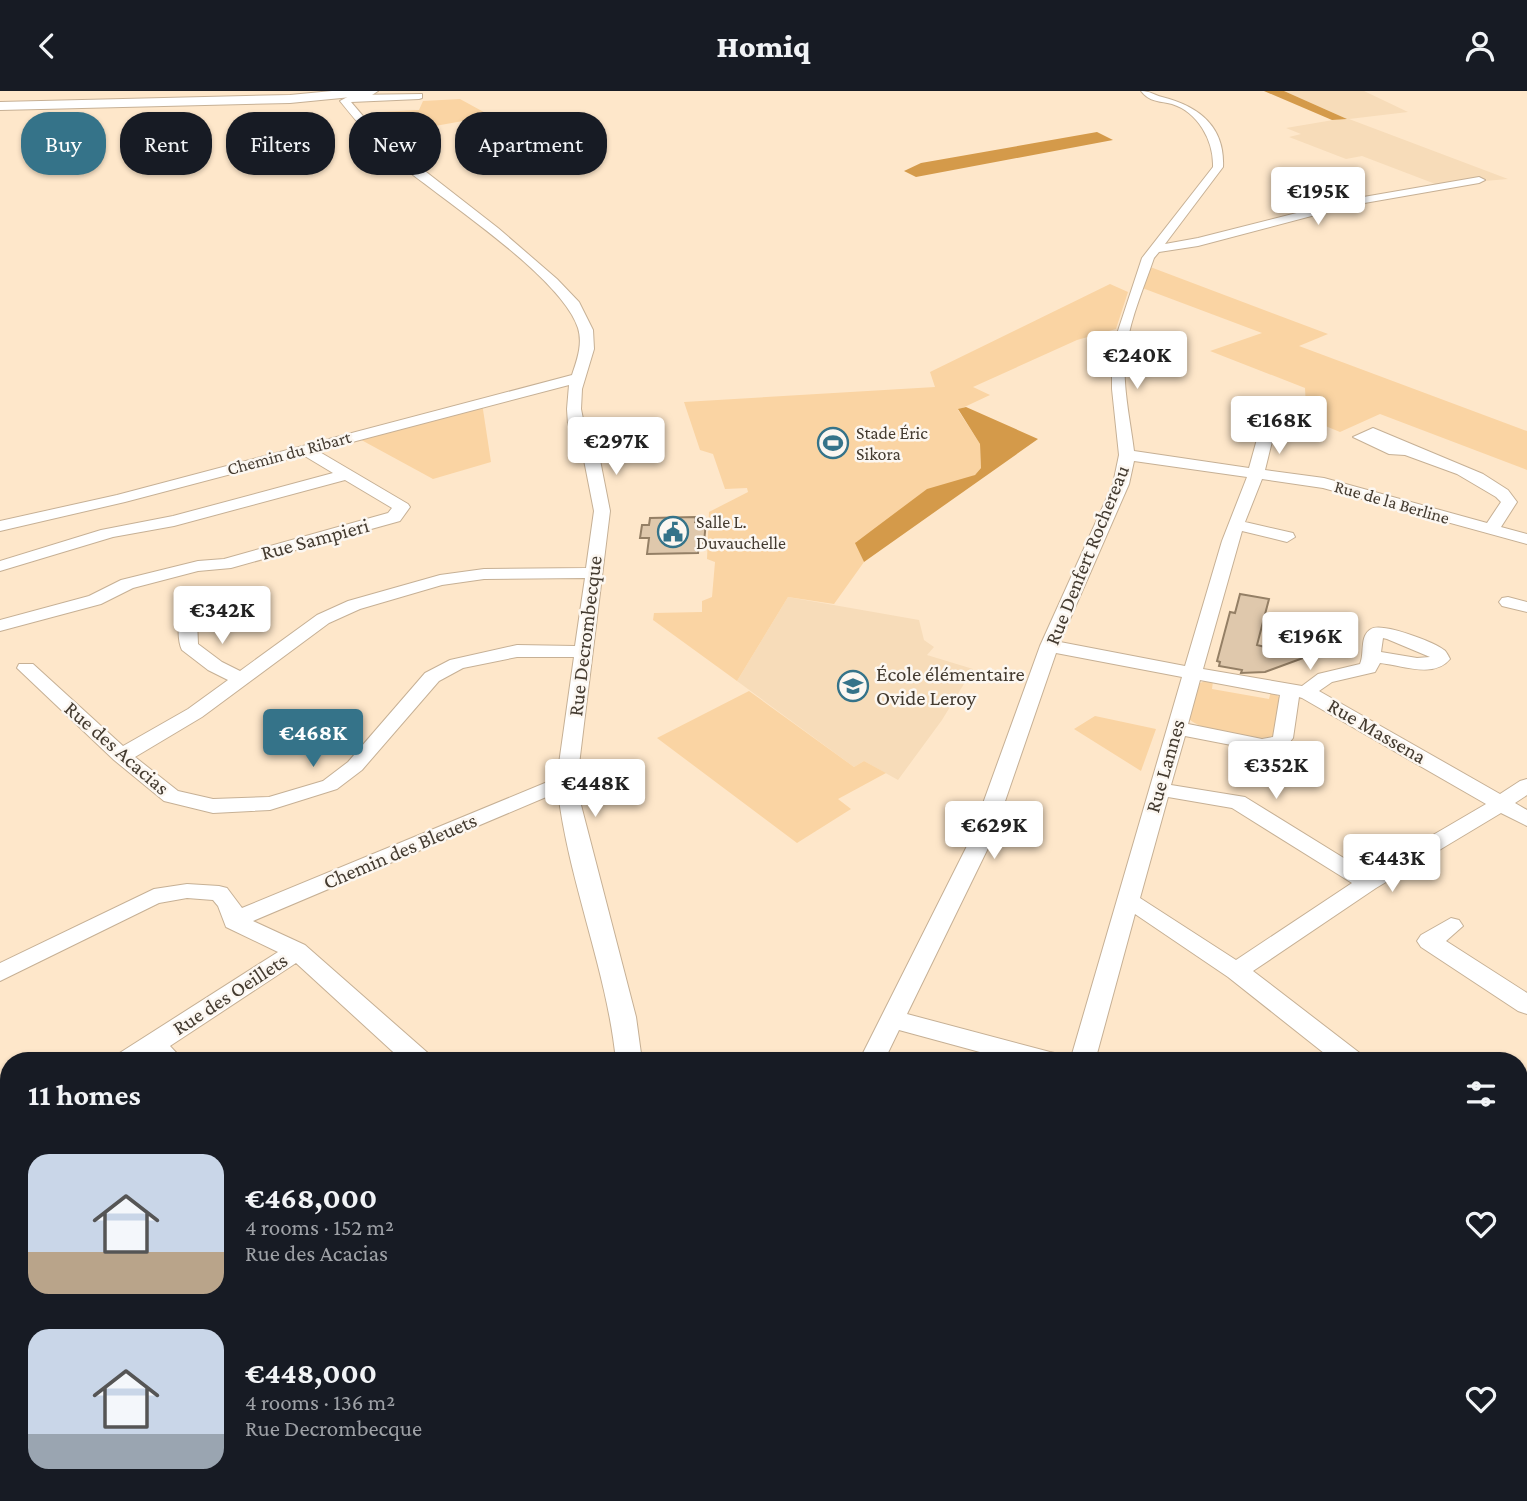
<!DOCTYPE html>
<meta charset="utf-8">
<style>
:root{--surface:#171b24;--page:#242831;--text:#f1f3f6;--muted:#9ea1a6;--accent:#357389}
body{margin:0;font-family:"Crimson Pro",serif;background:var(--page);color:var(--text);height:100vh;display:flex;flex-direction:column;font-size:26px;white-space:nowrap}
*{box-sizing:border-box;margin:0}
p{font-size:23px;color:var(--muted)}
.icon{flex:none;width:38px;height:38px;fill:none;stroke:currentColor;stroke-width:2;stroke-linecap:round;stroke-linejoin:round}
.map{position:relative;flex:1;overflow:hidden}
.panel{position:absolute;left:0px;top:961px;width:1528px;height:450px;display:flex;flex-direction:column;background:var(--surface);border-radius:28px 28px 0 0;box-shadow:0 2px 5px #0004}
.panel>*{flex:none}
.guide{position:absolute;left:21px;top:21px;width:700px;height:63px;display:flex;gap:14px}
.price{position:absolute;translate:-50% -60px;padding:0 16px;border-radius:7px;background:#fff;color:#222;font-size:23px;line-height:46px;filter:drop-shadow(0 2px 4px #0008)}
.price::after{content:'';position:absolute;left:50%;top:42px;width:21px;height:16px;margin-left:-10px;background:inherit;clip-path:polygon(0 0,100% 0,50% 100%)}
.price.active{background:var(--accent);color:#fff}
ul{padding:0;list-style:none}
li{display:flex;align-items:center;gap:21px;height:175px;padding:0 28px}
li span{display:grid;place-items:center;flex:none;width:196px;height:140px;border-radius:21px;color:#555}
li>.icon{margin-inline-start:auto}
span .icon{width:84px;height:84px;fill:#fffc;stroke-width:1}
li b{font-size:30px}
h2{display:flex;justify-content:space-between;align-items:center;height:84px;padding:0 28px;font-size:30px}
.pill{padding:0 24px;border-radius:28px;background:var(--surface);box-shadow:0 2px 5px #0004;font-size:24px;line-height:63px}
.pill.active{background:var(--accent);color:#fff}
header{display:flex;justify-content:space-between;align-items:center;height:91px;padding:0 28px;background:var(--surface);font-size:32px;font-weight:800}
.map>svg:first-child{display:block}
.built{fill:#f7dcb9}
.green{fill:#fad4a3}
.forest{fill:#d49a4a}
.building{fill:#dfc8ac;stroke:#947f65;stroke-width:2}
.lines{fill:none;stroke-linecap:round;stroke-linejoin:round}
.street-casing{stroke:#c6b095;stroke-width:2}
.secondary-casing{stroke:#c6b095;stroke-width:2}
.street{fill:#fff;fill-rule:evenodd}
.secondary{fill:#fff;fill-rule:evenodd}
.labels{text-anchor:middle;stroke-width:5;stroke-linejoin:round;paint-order:stroke}
.far-poi-label{font-size:18px;fill:#443b30;stroke:#fcf7f1;text-anchor:start}
.far-street-label{font-size:18px;fill:#443b30;stroke:#fcf7f1}
.street-label{font-size:21px;fill:#443b30;stroke:#fcf7f1}
.poi-label{font-size:21px;fill:#443b30;stroke:#fcf7f1;text-anchor:start}
</style>
<header><svg class="icon" aria-label="back" viewBox="0 0 24 24"><path d="M15 5l-7 7 7 7"/></svg>Homiq<svg class="icon" aria-label="person" viewBox="0 0 24 24"><circle cx="12" cy="8" r="4"/><path d="M4 21q1-7 8-7t8 7"/></svg></header>
<div class="map">
<svg width="1527" height="1410" viewBox="0 0 1527 1410">
<rect width="100%" height="100%" fill="#fee7ca"/>
<path class="built" d="M1284,0H1364L1408,21L1349,28L1508,88L1438,94L1362,65L1346,68L1289,46L1301,43L1286,37L1345,27Z
M788,506L919,529L924,549L934,556L927,564L973,578L942,629L898,689L864,670L854,676L737,590Z"/>
<path class="green" d="M460,8L491,25L379,45L367,33L385,30L378,21L419,19L423,10Z
M1145,174L1328,243L1299,255L1527,340V379L1380,323L1340,341L1323,334L1325,321L1306,318L1305,297L1210,260L1262,242L1137,195Z
M1110,193L1128,201L1116,238L1077,249L973,296L990,304L958,319L980,353L981,377L975,384L879,435L856,451L864,471L834,513L788,506L737,590L653,529L654,522L702,521V510L712,506L715,471L707,468L709,421L748,401L747,397L725,398L713,363L700,359L684,311L935,296L930,281Z
M482,312L491,371L433,388L354,345Z
M1207,589L1213,590L1212,598L1269,608L1271,600L1282,608L1274,645C1255,651 1203,641 1189,628L1198,593Z
M749,600L854,676L864,670L886,682L838,708L851,718L797,752L657,647Z
M1095,625L1156,638L1141,680L1074,638Z
M102,1402H408L400,1410H91Z
M1190,1402H1280L1288,1410H1181Z"/>
<path class="forest" d="M1264,0H1284L1347,28L1332,29Z
M1097,41L1113,49L916,86L904,80L921,72Z
M966,316L1038,348L864,471L855,452L927,398L975,384L981,377L980,353L958,318Z"/>
<path class="building" d="M695,426V431H706L704,451L699,454L698,462L647,463L649,447H640L642,434H649L650,427Z
M1240,503L1269,508L1257,554L1306,566L1265,581L1241,582L1242,579L1219,575L1220,571L1217,570L1230,521L1235,522Z"/>
<g class="lines">
<g class="street-casing">
<path id="street" d="M1141,0C1150,0 1154,4 1162,6C1198,15 1225,35 1223,76L1165,153L1198,147L1352,108L1479,86L1485,89L1479,92L1353,114L1198,155L1159,161L1154,167C1144,196 1131,226 1126,257C1121,290 1130,327 1134,360L1249,377L1259,341L1247,333L1251,317L1263,310L1287,315L1289,318L1286,337L1274,342L1265,379L1324,387L1487,432L1501,411L1496,406L1457,383L1405,364L1389,363L1353,346L1373,337L1483,383L1508,399L1517,411L1501,436L1527,443V453L1323,397L1262,388L1245,431L1293,442L1295,446L1287,451L1242,440L1203,578L1302,595L1318,583L1360,573C1365,563 1359,545 1371,538C1382,531 1434,551 1444,559C1446,560 1449,566 1450,568C1434,588 1401,574 1380,572L1375,581L1332,591L1319,600L1500,703L1520,690L1527,688V704L1515,712L1527,719V735L1501,722L1376,797L1253,880L1361,963L1364,970H1334L1228,886L1135,823L1095,970H1070L1182,586L1056,562L991,751L907,923L1050,961L1059,963L1062,970H1013L899,939L884,970H859L969,751L1040,555L1113,393L1119,364L1112,298V258L1142,167L1213,76C1214,50 1198,21 1172,13C1160,10 1149,11 1141,0ZM1265,319L1274,321L1271,334L1263,331ZM1134,370L1247,386L1222,450L1185,575L1060,551L1129,393ZM1383,547L1387,548L1430,566L1417,567L1381,561ZM1200,589L1280,604L1273,646L1262,648L1188,633ZM1299,606L1302,607L1486,713L1368,782L1245,706L1171,694L1185,645L1262,660L1286,656L1293,647ZM1168,706L1232,717L1352,792L1236,869L1140,807Z
M422,3V7L419,8L351,11L380,45L498,137L557,188L579,211L593,239L594,258L582,298L581,318L584,333L600,369L610,420L577,690L581,714L636,926L642,970H616C607,879 569,792 558,701L253,830L305,854L429,963L432,970H403L296,872L170,955L184,970H154L151,967L147,970H115L118,963L278,861L226,836L218,815L213,809L187,807L159,812L0,890V872L154,798L187,793L219,795L227,797L242,817L557,687L574,566H517L463,577L439,590L362,679L337,698L270,719L213,722L164,710L114,669L17,577L19,573H33L123,655L188,618L228,589L208,579L182,559C178,551 177,533 182,525H194L197,529L198,553L222,571L240,580L317,524L348,510L440,484L484,478L586,477L594,420L584,369L568,333L567,318L569,294L318,360L408,413L410,416L400,430L231,477L198,480L133,497L101,513L0,540V529L89,505L121,489L198,470L224,468L388,422L392,417L345,389L174,435L113,446L0,480V470L101,439L173,425L333,382L303,364L125,411L0,440V430L117,404L572,284C577,269 583,253 578,237C562,187 446,111 403,76C379,56 359,34 340,10L351,4ZM585,487L575,555L517,554L450,569L425,582L348,671L323,690L269,706L213,708L178,700L135,666L202,626L329,532L360,518L442,494L484,488Z
M1508,506L1527,511V521L1502,515L1499,511L1502,507Z
M1451,827L1459,829L1463,835L1446,850L1527,902V923L1518,920L1421,856L1417,850L1421,844Z
M0,1053L9,1055V1088L0,1085Z
M1519,1088L1527,1091V1116L1519,1113Z
M9,1229V1258L0,1261V1232Z
M1519,1316L1527,1319V1351L1519,1348Z
M43,1402H84L81,1410H40Z
M608,1402H640V1410H608Z
M1134,1402H1172L1169,1410H1131Z"/>
</g>
<g class="secondary-casing">
<path id="secondary" d="M332,0H378L372,4L290,12L0,19V11L290,4Z"/>
</g>
<use href="#street" class="street"/>
<use href="#secondary" class="secondary"/>
</g>
<defs>
<g id="stadium-ring" transform="scale(1.575)"><circle r="9.5" fill="#fcf7f1" stroke="#357389" stroke-width="1.5"/><path d="M0-5a6.5 5 0 1 0 0 10a6.5 5 0 1 0 0-10ZM-3.5-1.8h7v3.6h-7Z" fill="#357389"/></g>
<g id="civic-ring" transform="scale(1.575)"><circle r="9.5" fill="#fcf7f1" stroke="#357389" stroke-width="1.5"/><path d="M-.6-6.5H3V-4.5H.6V-3L4-1V1h2V6H-6V1h2V-1L-.6-3ZM-1.2 2.5V6h2.4V2.5Z" fill="#357389"/></g>
<g id="school-ring" transform="scale(1.575)"><circle r="9.5" fill="#fcf7f1" stroke="#357389" stroke-width="1.5"/><path d="M0-5L7-2L0 1L-7-2ZM-4 1L0 2.5L4 1V4Q0 6-4 4Z" fill="#357389"/></g>
</defs>
<g fill-rule="evenodd">
<use href="#stadium-ring" x="833" y="352"/>
<use href="#civic-ring" x="673" y="441"/>
<use href="#school-ring" x="853" y="595"/>
</g>
<g class="labels">
<g class="far-poi-label">
<text x="856" y="348">Stade Éric<tspan x="856" dy="21">Sikora</tspan></text>
<text x="696" y="437">Salle L.<tspan x="696" dy="21">Duvauchelle</tspan></text>
</g>
<g class="far-street-label">
<text transform="translate(289 362) rotate(-15)" y="6">Chemin du Ribart</text>
<text transform="translate(1392 411) rotate(16)" y="6">Rue de la Berline</text>
</g>
<g class="street-label">
<text transform="translate(315 448) rotate(-15)" y="7">Rue Sampieri</text>
<text transform="translate(1087 464) rotate(-68)" y="7">Rue Denfert Rochereau</text>
<text transform="translate(585 545) rotate(-83)" y="7">Rue Decrombecque</text>
<text transform="translate(1377 640) rotate(30)" y="7">Rue Massena</text>
<text transform="translate(117 657) rotate(41)" y="7">Rue des Acacias</text>
<text transform="translate(1165 675) rotate(-74)" y="7">Rue Lannes</text>
<text transform="translate(400 760) rotate(-23)" y="7">Chemin des Bleuets</text>
<text transform="translate(230 903) rotate(-33)" y="7">Rue des Oeillets</text>
</g>
<g class="poi-label">
<text x="876" y="590">École élémentaire<tspan x="876" dy="24">Ovide Leroy</tspan></text>
</g>
</g>
</svg>
<b class="price" style="left:1318px;top:136px">€195K</b>
<b class="price" style="left:1137px;top:300px">€240K</b>
<b class="price" style="left:1279px;top:365px">€168K</b>
<b class="price" style="left:616px;top:386px">€297K</b>
<b class="price" style="left:222px;top:555px">€342K</b>
<b class="price" style="left:1310px;top:581px">€196K</b>
<b class="price active" style="left:313px;top:678px">€468K</b>
<b class="price" style="left:1276px;top:710px">€352K</b>
<b class="price" style="left:595px;top:728px">€448K</b>
<b class="price" style="left:994px;top:770px">€629K</b>
<b class="price" style="left:1392px;top:803px">€443K</b>
<div class="guide">
<a class="pill active">Buy</a>
<a class="pill">Rent</a>
<a class="pill">Filters</a>
<a class="pill">New</a>
<a class="pill">Apartment</a>
</div>
<section class="panel">
<h2>11 homes<svg class="icon" aria-label="filters" viewBox="0 0 24 24"><path d="M4 7h16M4 17h16"/><circle cx="9" cy="7" r="2"/><circle cx="15" cy="17" r="2"/></svg></h2>
<ul>
<li><span style="background:linear-gradient(#c9d6e8 70%,#b9a48a 0)"><svg class="icon" aria-label="home" viewBox="0 0 24 24"><path d="M3 11l9-7 9 7M6 9v11h12V9"/></svg></span><div><b>€468,000</b><p>4 rooms · 152 m²</p><p>Rue des Acacias</p></div><svg class="icon" aria-label="heart" viewBox="0 0 24 24"><path d="M12 20l-8-8c-3-5 5-10 8-4 3-6 11-1 8 4z"/></svg></li>
<li><span style="background:linear-gradient(#c9d6e8 75%,#9aa5b1 0)"><svg class="icon" aria-label="home" viewBox="0 0 24 24"><path d="M3 11l9-7 9 7M6 9v11h12V9"/></svg></span><div><b>€448,000</b><p>4 rooms · 136 m²</p><p>Rue Decrombecque</p></div><svg class="icon" aria-label="heart" viewBox="0 0 24 24"><path d="M12 20l-8-8c-3-5 5-10 8-4 3-6 11-1 8 4z"/></svg></li>
</ul>
</section>
</div>
